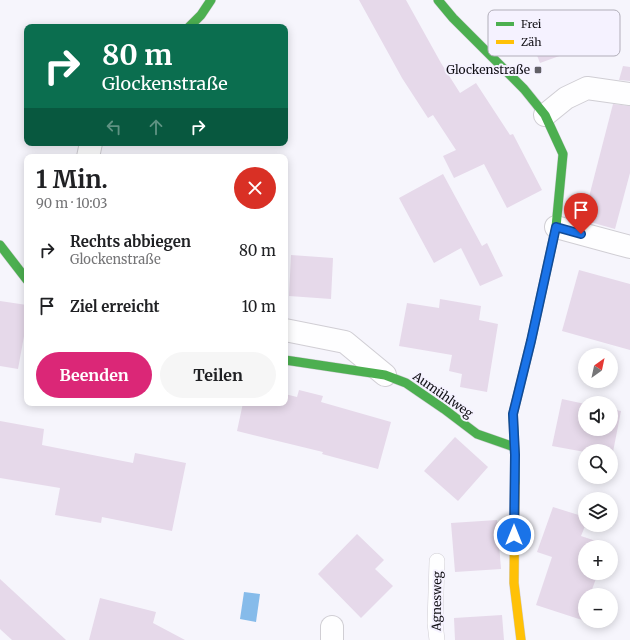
<!DOCTYPE html>
<html lang="de">
<meta charset="utf-8">
<style>
:root{--surface:#fff;--page:#f6f6f6;--text:#202124;--muted:#757577;--accent:#db2777}
body{margin:0;font-family:Merriweather,serif;background:var(--page);color:var(--text);height:100vh;display:flex;flex-direction:column;font-size:15px;white-space:nowrap}
*{box-sizing:border-box;margin:0}
p{font-size:13px;color:var(--muted)}
.icon{flex:none;width:22px;height:22px;fill:none;stroke:currentColor;stroke-width:2;stroke-linecap:round;stroke-linejoin:round}
.map{position:relative;flex:1;overflow:hidden}
.panel{position:absolute;left:24px;top:154px;width:264px;height:252px;display:flex;flex-direction:column;background:var(--surface);border-radius:8px;box-shadow:0 2px 10px #0003}
.panel>*{flex:none}
.hud{position:absolute;left:24px;top:24px;width:264px;height:122px;border-radius:8px;box-shadow:0 2px 10px #0003;background:#0b6e4f;color:#fff;overflow:hidden}
.needle{width:26px;rotate:33deg}
.tools{position:absolute;left:578px;top:348px;display:grid;gap:8px}
.tools a{display:grid;place-items:center;width:40px;height:40px;border-radius:50%;background:var(--surface);box-shadow:0 2px 10px #0003;font-size:20px}
.pin{position:absolute;display:grid;place-items:center;width:34px;height:34px;color:#fff;margin:-41px -17px;border-radius:50% 50% 50% 0;rotate:-45deg;box-shadow:0 0 4px #0007}
.pin .icon{rotate:45deg}
.me{position:absolute;width:44px;margin:-22px;rotate:0deg;stroke-linejoin:round;filter:drop-shadow(0 0 3px #0008)}
.turn{display:flex;align-items:center;gap:14px;height:84px;padding:0 12px;font-size:18px}
.turn .icon{width:52px;height:52px;stroke-width:2.5}
.turn b{display:block;font-size:28px;line-height:34px}
.lanes{display:flex;align-items:center;height:38px;padding:0 12px;background:#0003;justify-content:center;gap:20px;direction:ltr}
.lanes .off{opacity:.35}
.round{display:grid;place-items:center;flex:none;width:42px;height:42px;border-radius:21px;background:var(--page)}
.headline{display:flex;align-items:center;justify-content:space-between;height:68px;padding:0 12px}
h1{font-size:24px;font-weight:700;line-height:30px}
.cta{display:flex;gap:8px;margin-top:auto;padding:8px 12px}
.cta a{flex:1;height:46px;border-radius:24px;background:var(--accent);color:#fff;font-size:16px;font-weight:700;line-height:46px;text-align:center}
.cta a+a{background:var(--page);color:var(--text)}
ul{padding:0;list-style:none}
li{display:flex;align-items:center;gap:12px;height:56px;padding:0 12px}
li div{flex:1}
li b{display:block;font-size:15px}
li em{font-style:normal}
.map>svg:first-child{display:block}
.water{fill:#86bbea}
.building{fill:#e6d9ea}
.lines{fill:none;stroke-linecap:round;stroke-linejoin:round}
.lane-casing{stroke:#d0ced4;stroke-width:16}
.street-casing{stroke:#d0ced4;stroke-width:24}
.fast-casing{stroke:#d0ced4;stroke-width:10}
.slow-casing{stroke:#d0ced4;stroke-width:10}
.lane{stroke:#fefeff;stroke-width:15}
.street{stroke:#fefeff;stroke-width:22}
.fast{stroke:#4caf50;stroke-width:9}
.slow{stroke:#ffc107;stroke-width:9}
.route-casing{stroke:#114b97;stroke-width:10}
.route{stroke:#1a73e8;stroke-width:7}
.poi-dot{fill:#616066;stroke:#f5f2ff;stroke-width:1.5}
.labels{text-anchor:middle;stroke-width:4;stroke-linejoin:round;paint-order:stroke}
.poi-label{font-size:12px;fill:#111015;stroke:#f5f2ff;text-anchor:end}
.street-label{font-size:12px;fill:#111015;stroke:#f5f2ff}
.key{fill:#f5f2ff;stroke:#b1aeb9;stroke-width:1}
.key-label{font-size:11px;fill:#111015}
</style>
<div class="map">
<svg width="630" height="640" viewBox="0 0 630 640">
<rect width="100%" height="100%" fill="#f6f5fc"/>
<!-- water -->
<path class="water" d="M244,592L260,594L256,622L240,619Z"/>
<!-- building -->
<g class="building">
<path d="M359,0H406L441,63L460,93L476,83L510,135L513,134L542,190L507,208L484,164L454,178L443,156L456,150L433,115L428,118L402,78Z"/>
<path d="M553,32L562,55L540,63L531,40Z"/>
<path d="M623,66L630,67V81L619,80Z"/>
<path d="M613,104L630,106V173L615,229L583,220Z"/>
<path d="M443,174L482,246L487,243L503,276L480,286L461,248L434,263L399,198Z"/>
<path d="M291,255L333,258L331,299L289,296Z"/>
<path d="M579,270L630,284V350L562,331Z"/>
<path d="M440,299L481,306L479,320L498,324L487,392L460,387L462,374L449,371L452,355L399,346L407,303L439,308Z"/>
<path d="M0,301L27,305V320L18,369L0,366Z"/>
<path d="M299,390L323,396L321,402L391,422L378,469L322,454L323,452L237,431L243,403H285V394L297,397Z"/>
<path d="M562,399L585,404V429H611V409L621,411L612,457L611,451H585V452L552,446Z"/>
<path d="M0,421L44,429L42,445L133,463L135,453L186,463L172,531L102,517L101,523L55,515L60,488L0,478Z"/>
<path d="M455,437L488,467L458,501L424,471Z"/>
<path d="M553,507L585,517V526L581,536L608,545L607,547H585V573H598L590,595H585V611L582,620L536,605L552,557L537,552Z"/>
<path d="M497,520L501,569L455,572L451,523Z"/>
<path d="M357,534L384,560L375,569L393,586L361,618L318,574Z"/>
<path d="M0,579L66,640H12L0,629Z"/>
<path d="M100,598L156,612L153,623L185,640H89Z"/>
<path d="M502,615L504,640H455L454,618Z"/>
</g>
<g class="lines">
<defs>
<path id="lane" d="M437,640L435,623L437,561"/>
<g id="street">
<path d="M545,115L566,98L587,88L630,94"/>
<path d="M88,157L91,143"/>
<path d="M556,227L630,247"/>
<path d="M285,330L345,342L385,375"/>
<path d="M332,640V627"/>
</g>
<g id="fast">
<path d="M438,0L453,18L524,89L545,115L563,154L556,227L531,341L513,414L515,455V483"/>
<path d="M189,27L201,15L211,0"/>
<path d="M0,245L27,280"/>
<path d="M285,360L385,375L406,383L444,409L477,434L514,447"/>
</g>
<path id="slow" d="M515,483L514,583L521,640"/>
</defs>
<!-- lane casing -->
<use href="#lane" class="lane-casing"/>
<!-- street casing -->
<use href="#street" class="street-casing"/>
<!-- fast casing -->
<use href="#fast" class="fast-casing"/>
<!-- slow casing -->
<use href="#slow" class="slow-casing"/>
<!-- lane -->
<use href="#lane" class="lane"/>
<!-- street -->
<use href="#street" class="street"/>
<!-- fast -->
<use href="#fast" class="fast"/>
<!-- slow -->
<use href="#slow" class="slow"/>
</g>
<g class="lines">
<defs>
<path id="route" d="M514,535L515,455L513,414L531,341L556,227L581,234"/>
</defs>
<!-- route casing -->
<use href="#route" class="route-casing"/>
<!-- route -->
<use href="#route" class="route"/>
</g>
<!-- markers -->
<rect class="poi-dot" x="534" y="66" width="8" height="8" rx="2"/>
<g class="labels">
<!-- poi labels -->
<g class="poi-label">
<text x="530" y="74">Glockenstraße</text>
</g>
<!-- street labels -->
<g class="street-label">
<text transform="translate(443 395) rotate(35)" y="4">Aumühlweg</text>
<text transform="translate(437 601) rotate(-89)" y="4">Agnesweg</text>
</g>
</g>
<!-- legend -->
<rect x="488" y="10" width="132" height="46" rx="6" class="key"/>
<rect x="496" y="22" width="18" height="4" fill="#4caf50"/>
<rect x="496" y="40" width="18" height="4" fill="#ffc107"/>
<g class="key-label">
<text x="521" y="28">Frei</text>
<text x="521" y="46">Zäh</text>
</g>
</svg>
<div class="tools">
<a><svg class="needle" viewBox="-14 -14 28 28"><path d="M0-13l5 13h-10z" fill="#e53935"/><path d="M0 13l5-13h-10z" fill="#757577"/></svg></a>
<a><svg class="icon" aria-label="sound" viewBox="0 0 24 24"><path d="M4 9h4l5-4v14l-5-4H4zM17 9q2 3 0 6"/></svg></a>
<a><svg class="icon" aria-label="search" viewBox="0 0 24 24"><circle cx="10" cy="10" r="6"/><path d="M15 15l6 6"/></svg></a>
<a><svg class="icon" aria-label="layers" viewBox="0 0 24 24"><path d="M12 4l9 5-9 5-9-5zM3 14l9 5 9-5"/></svg></a>
<a>+</a>
<a>−</a>
</div>
<div class="pin" style="left:581px;top:234px;background:#d93025"><svg class="icon" aria-label="arrive" viewBox="0 0 24 24"><path d="M6 21V4h12l-3 4 3 4H6"/></svg></div>
<svg class="me" style="left:514px;top:535px" viewBox="-20 -20 40 40"><circle r="17" fill="#1a73e8" stroke="#fff" stroke-width="3"/><path d="M0-11L8 9 0 5-8 9z" fill="#fff"/></svg>
<div class="hud">
<div class="turn"><svg class="icon" aria-label="right" viewBox="0 0 24 24"><path d="M7 20v-9h11M14 6l5 5-5 5"/></svg><div><b>80 m</b>Glockenstraße</div></div>
<div class="lanes"><svg class="icon off" aria-label="left" viewBox="0 0 24 24"><path d="M17 20v-9H6M10 6l-5 5 5 5"/></svg><svg class="icon off" aria-label="ahead" viewBox="0 0 24 24"><path d="M12 20V5M6 11l6-6 6 6"/></svg><svg class="icon" aria-label="right" viewBox="0 0 24 24"><path d="M7 20v-9h11M14 6l5 5-5 5"/></svg></div>
</div>
<section class="panel">
<div class="headline"><div><h1>1 Min.</h1><p>90 m · 10:03</p></div><a class="round" style="background:#d93025;color:#fff"><svg class="icon" aria-label="close" viewBox="0 0 24 24"><path d="M6 6l12 12M18 6L6 18"/></svg></a></div>
<ul>
<li><svg class="icon" aria-label="right" viewBox="0 0 24 24"><path d="M7 20v-9h11M14 6l5 5-5 5"/></svg><div><b>Rechts abbiegen</b><p>Glockenstraße</p></div><em>80 m</em></li>
<li><svg class="icon" aria-label="arrive" viewBox="0 0 24 24"><path d="M6 21V4h12l-3 4 3 4H6"/></svg><div><b>Ziel erreicht</b></div><em>10 m</em></li>
</ul>
<div class="cta"><a>Beenden</a><a>Teilen</a></div>
</section>
</div>
